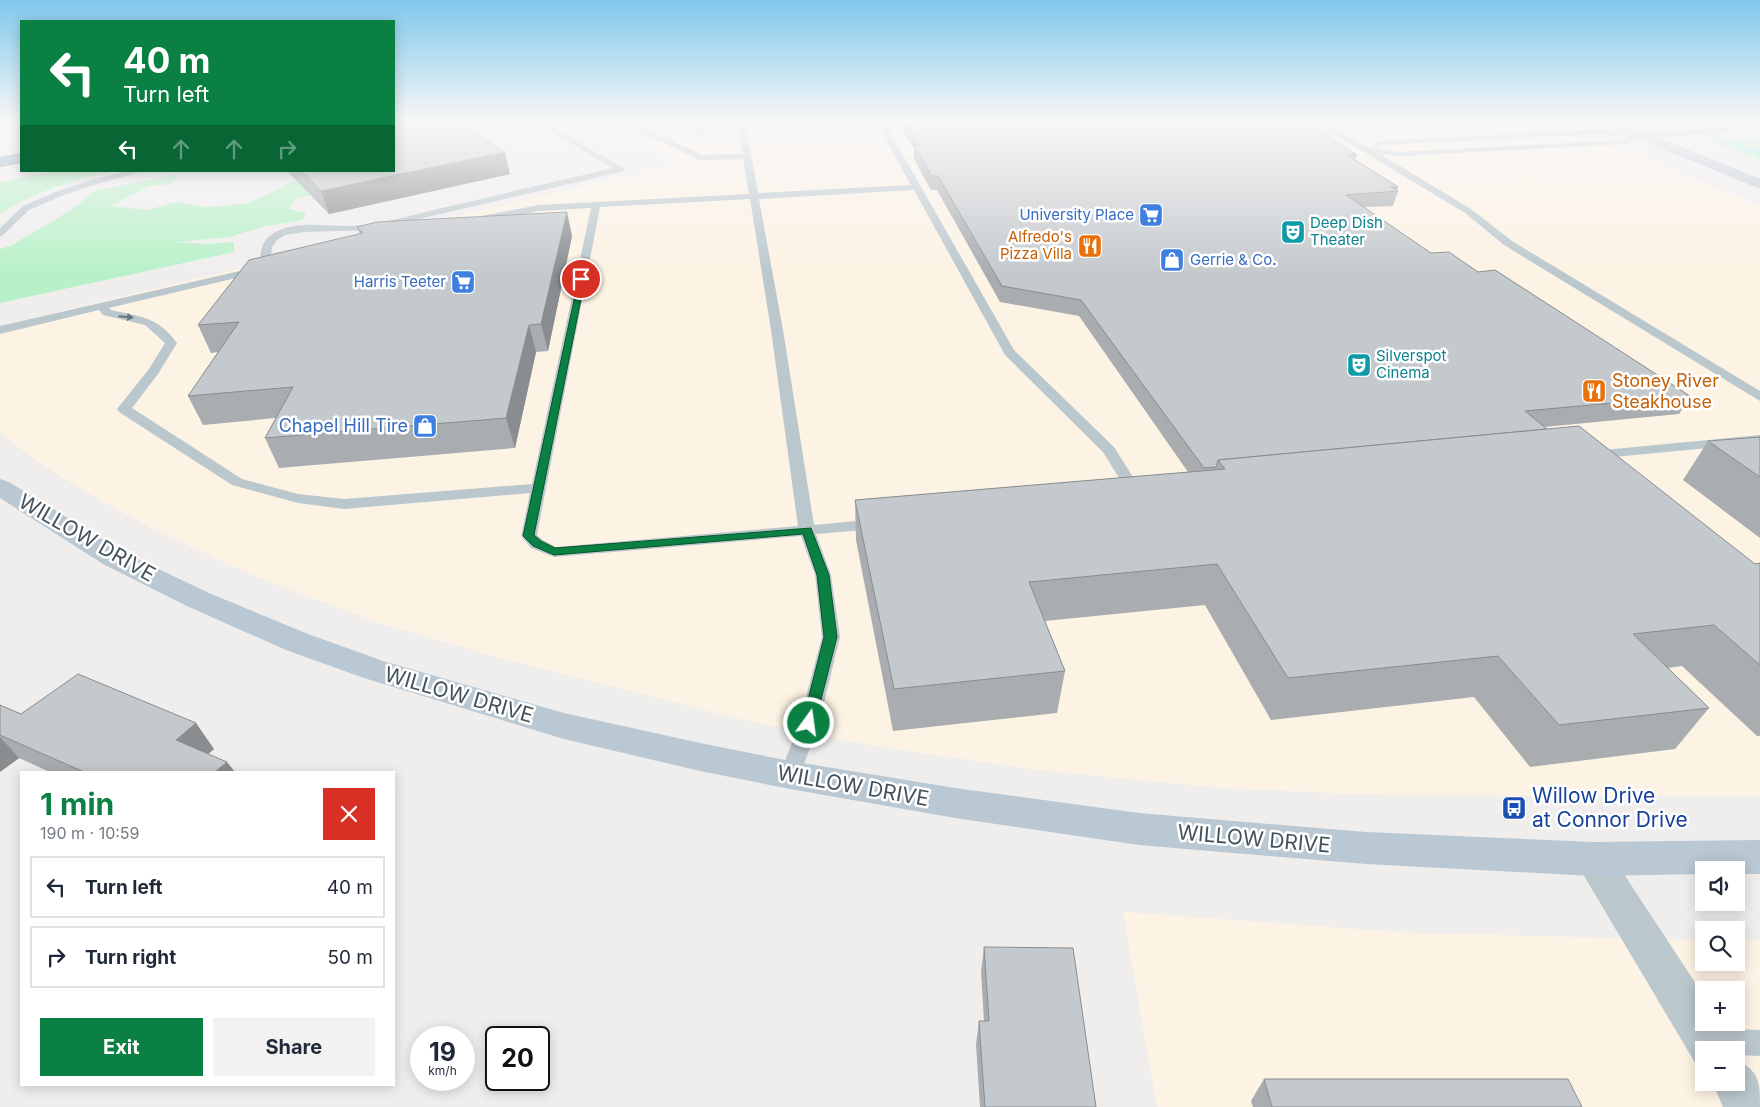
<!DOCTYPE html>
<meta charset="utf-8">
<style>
:root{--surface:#fff;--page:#f2f2f3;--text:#1f2937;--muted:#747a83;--line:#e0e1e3;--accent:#0b8043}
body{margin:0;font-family:Inter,sans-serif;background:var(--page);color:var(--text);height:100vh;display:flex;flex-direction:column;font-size:19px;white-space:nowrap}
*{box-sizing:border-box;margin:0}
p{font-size:16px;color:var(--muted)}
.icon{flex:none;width:28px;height:28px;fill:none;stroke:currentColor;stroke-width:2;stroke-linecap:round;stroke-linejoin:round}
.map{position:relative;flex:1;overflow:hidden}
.details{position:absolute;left:20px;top:771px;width:375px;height:315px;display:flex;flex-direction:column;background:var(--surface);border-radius:0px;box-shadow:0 2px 12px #0003}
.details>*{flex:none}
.banner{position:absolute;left:20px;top:20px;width:375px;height:152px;border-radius:0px;box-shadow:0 2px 12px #0003;background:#0b8043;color:#fff;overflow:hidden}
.tools{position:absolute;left:1695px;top:861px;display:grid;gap:10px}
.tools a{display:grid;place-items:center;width:50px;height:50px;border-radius:0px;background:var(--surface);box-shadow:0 2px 12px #0003;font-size:25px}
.speed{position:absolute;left:410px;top:1026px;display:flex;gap:10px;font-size:25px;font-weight:700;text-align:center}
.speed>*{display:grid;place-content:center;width:65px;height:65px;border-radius:50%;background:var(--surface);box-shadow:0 2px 12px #0003;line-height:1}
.speed small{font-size:12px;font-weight:400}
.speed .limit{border:2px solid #111;border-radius:8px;background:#fff;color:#111}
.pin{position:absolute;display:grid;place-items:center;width:42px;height:42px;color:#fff;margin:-21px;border:2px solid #fff;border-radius:50%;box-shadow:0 1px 5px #0007}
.me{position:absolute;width:55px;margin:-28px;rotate:14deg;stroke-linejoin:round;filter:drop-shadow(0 0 4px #0008)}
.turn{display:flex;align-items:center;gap:18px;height:105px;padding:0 20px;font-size:22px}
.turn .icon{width:65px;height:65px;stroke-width:2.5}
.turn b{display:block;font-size:35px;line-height:42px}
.lanes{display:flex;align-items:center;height:48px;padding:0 20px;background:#0003;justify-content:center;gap:25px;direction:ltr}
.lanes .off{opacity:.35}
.round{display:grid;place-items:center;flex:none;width:52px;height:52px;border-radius:0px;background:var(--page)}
.summary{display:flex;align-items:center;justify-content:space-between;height:85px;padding:0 20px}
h1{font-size:30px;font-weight:700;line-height:38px;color:var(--accent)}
.button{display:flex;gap:10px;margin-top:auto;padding:10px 20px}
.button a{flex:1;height:58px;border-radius:0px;background:var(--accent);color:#fff;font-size:20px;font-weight:700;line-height:58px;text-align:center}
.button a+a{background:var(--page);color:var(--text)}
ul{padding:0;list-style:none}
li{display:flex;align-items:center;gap:15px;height:62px;margin:0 10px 8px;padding:0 10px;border:2px solid var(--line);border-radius:0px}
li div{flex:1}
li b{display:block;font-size:19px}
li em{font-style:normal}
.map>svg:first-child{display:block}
.commercial{fill:#fdf3e4;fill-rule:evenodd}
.green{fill:#b8f1c8}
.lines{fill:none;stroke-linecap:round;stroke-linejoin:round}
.stream{fill:#83e6f0;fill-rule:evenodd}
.highway-casing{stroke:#6d92ab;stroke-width:2}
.lane{fill:#bac7cd;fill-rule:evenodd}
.street{fill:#bac7cd;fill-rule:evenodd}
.secondary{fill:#b9c8d3;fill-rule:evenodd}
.highway{fill:#82a7bf;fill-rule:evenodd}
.wall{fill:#a9adb0}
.shaded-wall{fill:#898d90}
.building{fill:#c4c9cd;stroke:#898d90}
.oneway{fill:#67767d}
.route{fill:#0b8043;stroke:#07532c}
.labels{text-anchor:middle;stroke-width:5;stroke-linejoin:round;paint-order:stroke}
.far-shop-label{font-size:15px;fill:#366cbe;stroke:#fff;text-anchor:end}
.far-culture-label{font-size:15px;fill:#0d838f;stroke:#fff;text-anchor:start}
.far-food-label{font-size:15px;fill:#c56008;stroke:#fff;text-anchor:end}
.food-label{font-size:18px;fill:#c56008;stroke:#fff;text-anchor:start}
.shop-label{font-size:18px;fill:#366cbe;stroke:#fff;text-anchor:end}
.near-street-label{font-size:21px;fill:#44535b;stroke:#fff}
.near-transit-label{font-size:21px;fill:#164399;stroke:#fff;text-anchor:start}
</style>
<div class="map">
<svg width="1760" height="1107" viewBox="0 0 1760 1107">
<rect width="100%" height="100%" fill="#f0eded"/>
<!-- commercial -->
<g class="commercial">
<path d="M596,120H1561L1760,206V796L1380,795L1221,788L1038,770L875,746L740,719L496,657L376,622L254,576L155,530L88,493L32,458L0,432V326L677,163Z"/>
<path d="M1123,912L1411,933L1704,940V962H1736V940H1760V1107H1157ZM1704,990H1736V1022H1704ZM1704,1050H1736V1082H1704Z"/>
</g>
<!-- green -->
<g class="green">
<path d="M1645,120H1731L1727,123L1663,125Z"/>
<path d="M1751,138L1760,139V161L1708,141Z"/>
<path d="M57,171H112C72,181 35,191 0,214V183L12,179Z"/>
<path d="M175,175L178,178L169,184L149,186L110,206L148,210L176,202L205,207L224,206L248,203L297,180L380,178L296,199L288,209L306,213L302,220L266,226L229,237L175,242L207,244L234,242V252L0,303V249L10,246L53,221L78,205L94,191Z"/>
</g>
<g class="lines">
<!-- stream -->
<g class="stream">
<path d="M1675,120H1682L1698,127L1693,128Z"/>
<path d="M1715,136L1760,151V155L1715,138Z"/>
</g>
<defs>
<path id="highway" d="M21,154V162L0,166V158Z"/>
</defs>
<!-- highway casing -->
<use href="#highway" class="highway-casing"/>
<!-- lane -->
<g class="lane">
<path d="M530,120H539L625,169L621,172L372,230L304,232L285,235L277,240L272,247L271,256L273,267L272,269H264C258,258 260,243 271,235C293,219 328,227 353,226C384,224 416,214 446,207C502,194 558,181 613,168Z"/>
<path d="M676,120H685L710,132L703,134Z"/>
<path d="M737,120H745L758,193L911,185L875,120H883L1014,350L1114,447L1145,496L1142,499H1132L1103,452L1005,355L914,190L759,199L783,330L814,525L877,519L883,521L885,524L883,527L877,529L816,534L831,575L840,637L819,723L800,775L797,781L790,783L783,781L780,775L799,723L822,637L815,575L801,536L554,557L531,548L521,536L530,493L344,509L298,503L232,485L119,412L117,409L149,369L165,343L145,325L103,315L99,310L0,334V326L257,267L261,268L262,270L261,272L109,308L111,310C141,317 157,316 177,343L158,374L132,408L242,479L298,494L344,499L532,484L591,208L539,211L471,224L466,221L471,218L539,205L749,194L743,159L699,160L635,129L642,127L703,155L743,154ZM750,199L771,330L798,526L556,547L543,540L537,535L600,207Z"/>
<path d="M1311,120H1320L1369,148L1399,152L1624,140L1632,137L1599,134L1382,145L1377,148L1373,146L1379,141L1550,132L1524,122L1523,120H1533L1561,132L1599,130L1644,134L1760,125V129L1645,138L1625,144L1399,156L1380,154L1471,209L1512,241L1760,391V401L1504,245L1465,213Z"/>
<path d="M1405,120H1414L1427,127L1420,129Z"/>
<path d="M128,171H145L100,183L61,196L29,210L3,235L0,236V228L23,206L55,192L94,179Z"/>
<path d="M1760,435V443L1593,459L1588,458L1586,455L1588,452L1593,451Z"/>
<path d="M1710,1028L1760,1030V1056L1736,1055V1050H1701L1697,1041L1701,1032Z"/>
</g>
<!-- street -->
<g class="street">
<path d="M1593,842L1606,847L1704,996V1022H1721L1735,1050H1704V1068L1697,1066L1574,859L1580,847Z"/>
<path d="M1736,1060C1760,1071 1760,1083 1760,1107H1723L1712,1082H1736Z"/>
</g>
<!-- secondary -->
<g class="secondary">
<path d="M1599,120H1615L1760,179V189L1600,123Z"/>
<path d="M0,479L9,482L123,552L209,593L308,634L383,661L564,713L700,743L790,761L955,788L1139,813L1366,832L1593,842L1760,840V874H1736V870H1704V874L1593,876L1366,864L1139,845L955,818L790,789L700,771L564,739L364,678L286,650L189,607L103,564L0,498Z"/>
</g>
<!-- highway -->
<use href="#highway" class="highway"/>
</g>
<!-- wall -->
<g class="wall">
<path d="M900,120H1293L1357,155L1355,160L1398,187L1397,191H1398L1393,206L1364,207L1431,253L1478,272L1690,396L1679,414L1544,427L1755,564L1760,563V736H1757L1682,666L1668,668L1709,708L1675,749L1530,767L1474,697L1271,720L1205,605L1045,621L1065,671L1057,713L893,731L856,540L855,500L1188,472L1079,316L1000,302L937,190H931L914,159V149L900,126Z"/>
<path d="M287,171H394L510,174L329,214Z"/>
<path d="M357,227L572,236L548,351L536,352L515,448L279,468L265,438L276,418L203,425L188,396L218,352L211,353L198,325L360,234Z"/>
<path d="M1760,437V538L1683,480L1708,441Z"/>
<path d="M0,705L21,714L214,749L208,754L235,772H50L19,758L0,772Z"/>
<path d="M984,947L1096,1107H980L976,1044L979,1021H984L981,972Z"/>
<path d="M1264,1079L1582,1107H1253L1251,1101Z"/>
</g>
<!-- shaded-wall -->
<g class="shaded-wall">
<path d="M505,152L510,174L329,214L321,191Z"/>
<path d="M567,212L572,236L548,351L541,324Z"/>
<path d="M529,325L536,352L515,448L506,418Z"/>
<path d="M196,723L214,749L194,766L176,740Z"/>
<path d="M0,737L19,758L0,772Z"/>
<path d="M227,762L235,772H215Z"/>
</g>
<!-- building -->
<g class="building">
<path d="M394,120H454L505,152L321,191L301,171H394Z"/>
<path d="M904,120H1293L1305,127L1310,126L1357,155H1347L1398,187H1391L1398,191L1346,195L1431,253L1449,252L1478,272L1495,270L1690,396L1525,411L1547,429L1218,460L1216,467L1204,468L1081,300L1002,286L938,176H932L914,146L920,145Z"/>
<path d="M567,212L541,324L529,325L506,418L265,438L293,387L188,396L239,322L198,325L249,260L363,233L357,227L377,222Z"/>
<path d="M1579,426L1755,564L1760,563V665L1714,625L1633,634L1709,708L1559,725L1498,656L1288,678L1217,564L1029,582L1065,671L894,689L855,500L1225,469L1218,460Z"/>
<path d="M1760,437V477L1708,441Z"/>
<path d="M78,674L196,723L176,740L227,762L215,772H84L0,735V705L21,714Z"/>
<path d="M984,947L1073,948L1096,1107H985L979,1021H989Z"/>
<path d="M1264,1079H1568L1582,1107H1272Z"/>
</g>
<!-- one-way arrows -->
<defs><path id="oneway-solid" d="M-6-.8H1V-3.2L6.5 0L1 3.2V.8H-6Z" transform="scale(1.25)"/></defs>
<use class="oneway" href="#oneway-solid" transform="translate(126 317) rotate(5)"/>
<!-- sky -->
<linearGradient id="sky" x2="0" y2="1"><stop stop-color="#7fc8eb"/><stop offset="0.44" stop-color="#f8f7f7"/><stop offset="1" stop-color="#f8f7f7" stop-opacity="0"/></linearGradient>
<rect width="1760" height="275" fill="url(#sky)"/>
<!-- route -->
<path class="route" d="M579,277L585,279L534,535L541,541L555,548L811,528L829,575L837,637L814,727L809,728L804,727L802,723L824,637L817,575L803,534L554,555L533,546L523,536Z"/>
<!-- icons -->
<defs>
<symbol id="supermarket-square" viewBox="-11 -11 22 22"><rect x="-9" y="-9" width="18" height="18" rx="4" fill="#3f7fe0" stroke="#fff"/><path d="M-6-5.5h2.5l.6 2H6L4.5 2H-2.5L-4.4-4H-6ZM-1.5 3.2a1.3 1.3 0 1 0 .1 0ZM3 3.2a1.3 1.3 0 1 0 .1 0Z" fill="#fff"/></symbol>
<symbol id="theatre-square" viewBox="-11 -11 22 22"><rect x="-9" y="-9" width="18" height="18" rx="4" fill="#0f9aa8" stroke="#fff"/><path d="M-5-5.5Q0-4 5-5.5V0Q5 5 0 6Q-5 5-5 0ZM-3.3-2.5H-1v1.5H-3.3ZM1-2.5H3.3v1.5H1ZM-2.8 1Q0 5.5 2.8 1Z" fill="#fff"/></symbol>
<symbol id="restaurant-square" viewBox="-11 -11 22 22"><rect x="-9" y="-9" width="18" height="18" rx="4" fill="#e8710a" stroke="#fff"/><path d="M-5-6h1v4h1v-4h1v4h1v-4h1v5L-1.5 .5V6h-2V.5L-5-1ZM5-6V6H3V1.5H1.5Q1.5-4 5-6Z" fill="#fff"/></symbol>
<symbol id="shop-square" viewBox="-11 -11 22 22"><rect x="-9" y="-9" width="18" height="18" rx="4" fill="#3f7fe0" stroke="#fff"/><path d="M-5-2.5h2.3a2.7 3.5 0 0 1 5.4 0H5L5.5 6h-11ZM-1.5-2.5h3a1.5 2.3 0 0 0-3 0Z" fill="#fff"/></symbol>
<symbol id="bus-square" viewBox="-11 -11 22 22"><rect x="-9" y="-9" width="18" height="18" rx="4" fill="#1a4fb4" stroke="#fff"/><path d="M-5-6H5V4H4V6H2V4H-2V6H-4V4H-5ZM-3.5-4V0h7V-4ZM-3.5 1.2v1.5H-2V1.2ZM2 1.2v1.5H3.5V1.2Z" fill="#fff"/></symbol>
</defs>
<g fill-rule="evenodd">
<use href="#supermarket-square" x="1137" y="201" width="28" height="28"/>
<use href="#theatre-square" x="1279" y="218" width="28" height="28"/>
<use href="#restaurant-square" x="1076" y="232" width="28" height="28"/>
<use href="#shop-square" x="1158" y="246" width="28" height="28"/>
<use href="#supermarket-square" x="449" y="268" width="28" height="28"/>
<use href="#theatre-square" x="1345" y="351" width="28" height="28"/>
<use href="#restaurant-square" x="1580" y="377" width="28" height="28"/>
<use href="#shop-square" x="411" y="412" width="28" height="28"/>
<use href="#bus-square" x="1500" y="794" width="28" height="28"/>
</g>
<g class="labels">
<!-- far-shop labels -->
<g class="far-shop-label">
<text x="1134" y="220">University Place</text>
<text x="1190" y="265" text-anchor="start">Gerrie &amp; Co.</text>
<text x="446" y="287">Harris Teeter</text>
</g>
<!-- far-culture labels -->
<g class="far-culture-label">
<text x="1310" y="228">Deep Dish<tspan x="1310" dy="17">Theater</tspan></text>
<text x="1376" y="361">Silverspot<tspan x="1376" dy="17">Cinema</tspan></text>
</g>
<!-- far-food labels -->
<g class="far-food-label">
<text x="1072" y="242">Alfredo's<tspan x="1072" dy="17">Pizza Villa</tspan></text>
</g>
<!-- food labels -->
<g class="food-label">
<text x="1612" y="387">Stoney River<tspan x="1612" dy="21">Steakhouse</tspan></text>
</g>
<!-- shop labels -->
<g class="shop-label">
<text x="408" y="432">Chapel Hill Tire</text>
</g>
<!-- near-street labels -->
<g class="near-street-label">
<text transform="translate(87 538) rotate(30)" y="7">WILLOW DRIVE</text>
<text transform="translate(459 695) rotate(16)" y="7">WILLOW DRIVE</text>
<text transform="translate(853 786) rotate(10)" y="7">WILLOW DRIVE</text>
<text transform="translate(1254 839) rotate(5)" y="7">WILLOW DRIVE</text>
</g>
<!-- near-transit labels -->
<g class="near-transit-label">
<text x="1532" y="803">Willow Drive<tspan x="1532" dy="24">at Connor Drive</tspan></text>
</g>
</g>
</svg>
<div class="tools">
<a><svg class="icon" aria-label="sound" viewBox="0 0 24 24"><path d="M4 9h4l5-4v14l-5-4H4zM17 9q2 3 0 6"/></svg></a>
<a><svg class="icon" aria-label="search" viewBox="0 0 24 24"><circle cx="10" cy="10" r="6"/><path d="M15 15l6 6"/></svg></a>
<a>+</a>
<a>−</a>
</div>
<div class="speed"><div>19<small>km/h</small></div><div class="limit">20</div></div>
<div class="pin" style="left:581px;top:279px;background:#d93025"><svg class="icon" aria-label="arrive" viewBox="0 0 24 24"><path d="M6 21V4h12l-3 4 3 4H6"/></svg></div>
<svg class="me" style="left:809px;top:723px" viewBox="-20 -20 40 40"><circle r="17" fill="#0b8043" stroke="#fff" stroke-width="3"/><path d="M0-11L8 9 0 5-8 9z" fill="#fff"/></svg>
<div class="banner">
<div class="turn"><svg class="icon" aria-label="left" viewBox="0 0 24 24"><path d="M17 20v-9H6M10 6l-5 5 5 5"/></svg><div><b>40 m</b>Turn left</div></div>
<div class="lanes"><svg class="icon" aria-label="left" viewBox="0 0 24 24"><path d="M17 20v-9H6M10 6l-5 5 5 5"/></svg><svg class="icon off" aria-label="ahead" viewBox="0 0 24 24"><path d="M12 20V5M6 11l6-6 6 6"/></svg><svg class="icon off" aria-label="ahead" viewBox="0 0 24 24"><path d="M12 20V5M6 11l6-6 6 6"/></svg><svg class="icon off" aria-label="right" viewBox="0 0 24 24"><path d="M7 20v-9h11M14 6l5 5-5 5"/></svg></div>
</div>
<section class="details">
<div class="summary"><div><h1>1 min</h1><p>190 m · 10:59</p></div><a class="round" style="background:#d93025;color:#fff"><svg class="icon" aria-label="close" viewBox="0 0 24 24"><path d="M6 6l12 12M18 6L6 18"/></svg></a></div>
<ul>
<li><svg class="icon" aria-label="left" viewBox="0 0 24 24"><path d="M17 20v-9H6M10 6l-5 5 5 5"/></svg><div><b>Turn left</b></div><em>40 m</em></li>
<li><svg class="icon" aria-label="right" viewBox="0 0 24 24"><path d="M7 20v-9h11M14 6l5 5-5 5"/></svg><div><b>Turn right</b></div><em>50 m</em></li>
</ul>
<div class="button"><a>Exit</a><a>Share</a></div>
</section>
</div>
